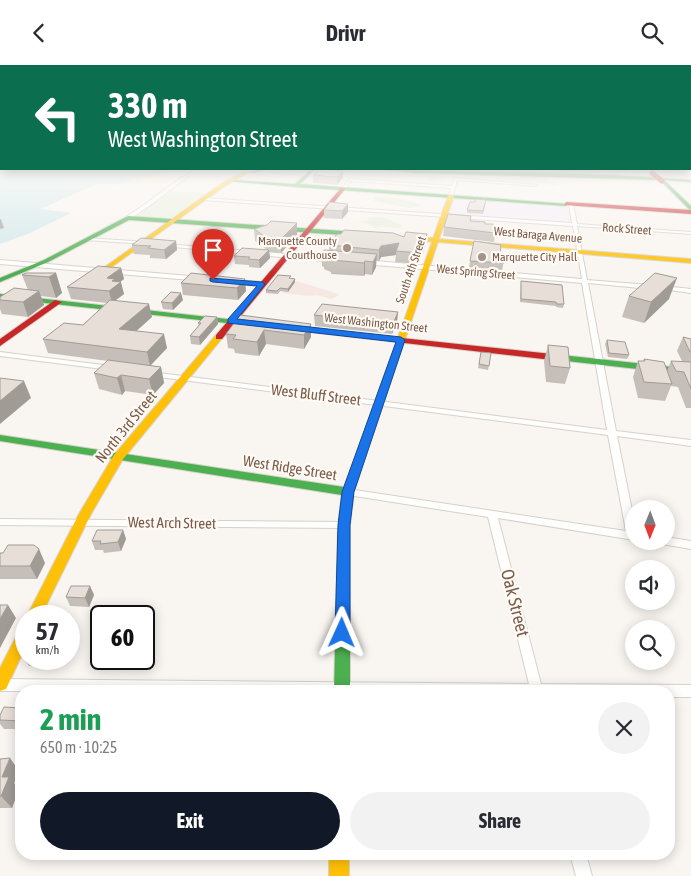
<!DOCTYPE html>
<meta charset="utf-8">
<style>
:root{--surface:#fff;--page:#f2f2f3;--text:#2b2b33;--muted:#7c7c81;--accent:#111827}
body{margin:0;font-family:"Asap Condensed",sans-serif;background:var(--page);color:var(--text);height:100vh;display:flex;flex-direction:column;font-size:19px;white-space:nowrap}
*{box-sizing:border-box;margin:0}
p{font-size:16px;color:var(--muted)}
.icon{flex:none;width:28px;height:28px;fill:none;stroke:currentColor;stroke-width:2;stroke-linecap:round;stroke-linejoin:round}
.map{position:relative;flex:1;overflow:hidden}
.drawer{position:absolute;left:15px;top:620px;width:660px;height:175px;display:flex;flex-direction:column;background:var(--surface);border-radius:20px;box-shadow:0 2px 12px #0003}
.drawer>*{flex:none}
.guide{position:absolute;left:0px;top:0px;width:691px;height:105px;box-shadow:0 2px 12px #0003;background:#0b6e4f;color:#fff;overflow:hidden}
.needle{width:32px;rotate:181deg}
.buttons{position:absolute;left:625px;top:435px;display:grid;gap:10px}
.buttons a{display:grid;place-items:center;width:50px;height:50px;border-radius:50%;background:var(--surface);box-shadow:0 2px 12px #0003;font-size:25px}
.speed{position:absolute;left:15px;top:540px;display:flex;gap:10px;font-size:25px;font-weight:700;text-align:center}
.speed>*{display:grid;place-content:center;width:65px;height:65px;border-radius:50%;background:var(--surface);box-shadow:0 2px 12px #0003;line-height:1}
.speed small{font-size:12px;font-weight:400}
.speed .limit{border:2px solid #111;border-radius:8px;background:#fff;color:#111}
.pin{position:absolute;display:grid;place-items:center;width:42px;height:42px;color:#fff;margin:-51px -21px;border-radius:50% 50% 50% 0;rotate:-45deg;box-shadow:0 0 5px #0007}
.pin .icon{rotate:45deg}
.me{position:absolute;width:55px;margin:-28px;rotate:1deg;stroke-linejoin:round;filter:drop-shadow(0 0 4px #0008)}
.turn{display:flex;align-items:center;gap:18px;height:105px;padding:0 25px;font-size:22px}
.turn .icon{width:65px;height:65px;stroke-width:2.5}
.turn b{display:block;font-size:35px;line-height:42px}
.round{display:grid;place-items:center;flex:none;width:52px;height:52px;border-radius:26px;background:var(--page)}
.summary{display:flex;align-items:center;justify-content:space-between;height:85px;padding:0 25px}
h1{font-size:30px;font-weight:700;line-height:38px;color:#1e9e55}
.primary-button{display:flex;gap:10px;margin-top:auto;padding:10px 25px}
.primary-button a{flex:1;height:58px;border-radius:30px;background:var(--accent);color:#fff;font-size:20px;font-weight:700;line-height:58px;text-align:center}
.primary-button a+a{background:var(--page);color:var(--text)}
header{display:flex;justify-content:space-between;align-items:center;height:65px;padding:0 25px;background:var(--surface);font-size:22px;font-weight:700}
.map>svg:first-child{display:block}
.commercial{fill:#f6e8e1}
.education{fill:#f6eef6}
.green{fill:#e7f0db}
.sand{fill:#fbf2d9}
.water{fill:#d0e8ea}
.lines{fill:none;stroke-linecap:round;stroke-linejoin:round}
.stream{stroke:#d0e8ea;stroke-width:1}
.street-casing{stroke:#d7d1cb;stroke-width:2}
.fast-casing{stroke:#d9d2cb;stroke-width:2}
.slow-casing{stroke:#d9d2cb;stroke-width:2}
.jam-casing{stroke:#d9d2cb;stroke-width:2}
.street{fill:#fefefd;fill-rule:evenodd}
.fast{fill:#4caf50;fill-rule:evenodd}
.slow{fill:#ffc107;fill-rule:evenodd}
.jam{fill:#c62828;fill-rule:evenodd}
.jam-bridge-casing{stroke:#d9d2cb;stroke-width:5.5;stroke-linecap:butt}
.jam-bridge{stroke:#c62828;stroke-width:5}
.wall{fill:#c6bfb9}
.shaded-wall{fill:#a19b96}
.building{fill:#e6ded7;stroke:#a19b96}
.route{fill:#1a73e8;stroke:#114b97}
.poi-dot{fill:#a69286;stroke:#fffaf3;stroke-width:2}
.labels{text-anchor:middle;stroke-width:4.5;stroke-linejoin:round;paint-order:stroke}
.far-street-label{font-size:12px;fill:#7a5c4d;stroke:#fffaf3}
.far-poi-label{font-size:12px;fill:#7a5c4d;stroke:#fffaf3;text-anchor:end}
.street-label{font-size:15px;fill:#7a5c4d;stroke:#fffaf3}
.near-street-label{font-size:18px;fill:#7a5c4d;stroke:#fffaf3}
</style>
<header><svg class="icon" aria-label="back" viewBox="0 0 24 24"><path d="M15 5l-7 7 7 7"/></svg>Drivr<svg class="icon" aria-label="search" viewBox="0 0 24 24"><circle cx="10" cy="10" r="6"/><path d="M15 15l6 6"/></svg></header>
<div class="map">
<svg width="691" height="811" viewBox="0 0 691 811">
<rect width="100%" height="100%" fill="#f9f5f0"/>
<!-- commercial -->
<path class="commercial" d="M297,216L338,229L339,230L331,234L317,230L308,231L283,228L290,217Z"/>
<!-- education -->
<path class="education" d="M457,132L568,140L570,159L447,150L453,133Z"/>
<!-- green -->
<g class="green">
<path d="M690,102L691,112L667,110L650,104Z"/>
<path d="M319,104C343,101 370,106 394,107C412,108 433,106 449,113L431,116L428,115L430,113L425,112L356,111L352,110L359,108Z"/>
<path d="M514,104H642L647,108L522,105Z"/>
<path d="M500,110L542,112L558,121L537,117L496,115L495,112Z"/>
<path d="M171,126L208,128L171,153L136,151Z"/>
<path d="M374,132L396,133L423,140L410,143L374,136Z"/>
<path d="M379,152C388,153 397,158 403,161C396,167 386,158 375,163L365,158L357,157L370,155L367,153Z"/>
</g>
<!-- sand -->
<path class="sand" d="M166,108L174,111L168,115L161,117L106,120Z"/>
<!-- water -->
<path class="water" d="M0,96L1,104H178L118,119H97L40,144L71,148L30,168L0,179Z"/>
<g class="lines">
<!-- stream -->
<g class="stream">
<path d="M581,104L662,106L670,109"/>
<path d="M685,118L691,119"/>
</g>
<defs>
<g id="street">
<rect x="690" y="96" width="1" height="2"/>
<path d="M197,104H201L187,112L152,139L130,154H126V152C150,137 172,117 197,104Z"/>
<path d="M271,105L308,108L310,109L308,110L270,107Z"/>
<path d="M456,113L538,120L536,121L457,115L453,131L451,132L449,131L451,123L351,116L344,125L341,124L350,114L452,121L454,114Z"/>
<path d="M203,133L572,158L569,139L571,138L573,139L577,159L691,167V169L577,161L587,215L650,220L653,222L650,224L588,218L616,366L691,375V381L617,371L634,455V475L498,453L541,619L691,620V632H669V626H0V614L529,619L488,452L348,430L343,427L345,425L348,424L626,466L608,370L151,311L147,309L151,307L607,365L582,218L364,199L361,197L364,195L582,214L573,161L204,135Z"/>
<path d="M87,173L147,177L149,178L147,179L85,175V173Z"/>
<path d="M165,179L334,193L337,195L334,197L163,181V180Z"/>
<path d="M0,195L262,217L265,219L262,221L0,199Z"/>
<path d="M663,221L691,224V228L661,224V222Z"/>
<path d="M0,287L111,301L114,303L111,305L0,291Z"/>
<path d="M0,454L344,457L347,458L349,460L347,462L344,463L0,460Z"/>
<path d="M666,472L691,476V484L662,479L661,476H666Z"/>
<path d="M570,789H586L592,811H576Z"/>
</g>
<g id="fast">
<path d="M261,104H268L253,108L251,107Z"/>
<path d="M311,104H315L300,119L569,139L566,141L296,122L228,116L230,115L295,119Z"/>
<path d="M375,104L612,110L691,115V117L664,115L691,141V146L660,115L416,108Z"/>
<path d="M128,151L357,167L360,169L357,171L129,155L48,197L0,217V213L44,195Z"/>
<path d="M0,229L254,257L258,259L254,261L0,233Z"/>
<path d="M552,289L691,304V310L549,294L548,292Z"/>
<path d="M0,370L344,422L356,390L357,388H365L366,390L354,427L350,460V626H334L338,460L342,430L0,376Z"/>
</g>
<g id="slow">
<path d="M249,104H254L225,121L96,213L91,212L221,119Z"/>
<path d="M451,129L454,131L439,174L691,194V198L438,177L366,390L365,392H357L356,390L432,177L406,173L409,171L433,173L448,131Z"/>
<path d="M216,270H222L223,272L123,394L91,449L41,551H27L79,449L114,390Z"/>
<path d="M26,560V581L6,624L0,626V603L21,562Z"/>
<rect x="329" y="789" width="20" height="22"/>
</g>
<g id="jam">
<path d="M341,123L345,124L222,274H216V270Z"/>
<path d="M566,137L691,145V149L564,140Z"/>
<path d="M55,235L62,237L0,281V274Z"/>
<path d="M289,261L552,289L556,292L552,295L292,265H289Z"/>
</g>
</defs>
<!-- street casing -->
<use href="#street" class="street-casing"/>
<!-- fast casing -->
<use href="#fast" class="fast-casing"/>
<!-- slow casing -->
<use href="#slow" class="slow-casing"/>
<!-- jam casing -->
<use href="#jam" class="jam-casing"/>
<!-- street -->
<use href="#street" class="street"/>
<!-- fast -->
<use href="#fast" class="fast"/>
<!-- slow -->
<use href="#slow" class="slow"/>
<!-- jam -->
<use href="#jam" class="jam"/>
<defs>
<path id="jam-bridge" d="M652,108L662,116"/>
</defs>
<!-- jam-bridge casing -->
<use href="#jam-bridge" class="jam-bridge-casing"/>
<!-- jam-bridge -->
<use href="#jam-bridge" class="jam-bridge"/>
</g>
<!-- wall -->
<g class="wall">
<path d="M320,104L343,113L337,120L313,118V110Z"/>
<path d="M486,135L483,149L467,148V145L475,137Z"/>
<path d="M348,139V147L342,154L324,153V145Z"/>
<path d="M471,156L496,162L494,177L443,171L444,162Z"/>
<path d="M297,158V170L281,188L269,187L270,193L260,203L249,202V200L235,199L234,191L267,185L255,176L254,164Z"/>
<path d="M341,169L426,179L419,199L395,197L396,190L381,192L379,196H376V202L372,210L365,209L364,211L331,209V207L324,204V202L322,201V188L329,185V180Z"/>
<path d="M176,176L177,185L166,194L150,193V190L134,189L132,180Z"/>
<path d="M500,190H505L502,206L469,204L470,196Z"/>
<path d="M121,203L124,214L120,217L124,229L116,235L152,252L136,266L167,283L150,301L161,302L164,318L153,330L125,326L122,330L99,324L94,308L108,296L48,288L43,274L83,260L107,238L71,234L67,222Z"/>
<path d="M56,208L62,228L56,233L41,231L44,240L28,252L2,249L0,244V232L28,225L22,210Z"/>
<path d="M191,208L246,226L238,235L183,230L181,218Z"/>
<path d="M291,214L295,217L288,227L280,226L278,229L266,228V225Z"/>
<path d="M521,216L564,239L563,243L556,242V241L520,237Z"/>
<path d="M629,231L669,234L644,258L622,252Z"/>
<path d="M183,235L173,245L163,244L161,237Z"/>
<path d="M398,247L397,257L392,269L315,261L314,250Z"/>
<path d="M217,252L218,259L200,280L191,279L190,271L199,261L198,258Z"/>
<path d="M311,259V272L304,284L266,279L259,291L235,288L234,284L228,283L226,269Z"/>
<path d="M683,272L691,274V343H686L678,322L671,321L665,336L638,333L633,312L638,296H643L644,294L667,306L671,296H682L677,286Z"/>
<path d="M607,275L629,290L627,294L608,292L605,279Z"/>
<path d="M548,280L570,303L565,319L546,317L544,296Z"/>
<path d="M481,287L491,288L488,305L478,303Z"/>
<path d="M123,465L126,474L121,486L104,488L103,485H95L92,476Z"/>
<path d="M0,488L45,498L37,514H0Z"/>
<path d="M90,521L94,530L89,542L70,541L66,532Z"/>
<path d="M26,576V594H61L58,601H29L20,588Z"/>
<path d="M21,643V664H4L0,659V650Z"/>
<path d="M0,694L19,706L14,718L19,724L12,743H0Z"/>
</g>
<!-- shaded-wall -->
<g class="shaded-wall">
<path d="M343,106V113L337,120V112Z"/>
<path d="M348,139V147L342,154V146Z"/>
<path d="M0,154H1L4,163L0,164Z"/>
<path d="M297,158V170L281,188L280,175Z"/>
<path d="M427,169L426,179L419,199L420,188Z"/>
<path d="M176,176L177,185L166,194L164,185Z"/>
<path d="M399,178L396,186V190L381,192L379,196V185L381,181Z"/>
<path d="M269,185L270,193L260,203L259,195Z"/>
<path d="M377,189L376,202L372,210L373,197Z"/>
<path d="M365,196V209L364,211V198Z"/>
<path d="M121,203L124,214L116,220L121,217L124,229L112,238L109,226L107,213Z"/>
<path d="M56,208L62,228L56,233L49,212Z"/>
<path d="M677,213L669,234L644,258L651,237Z"/>
<path d="M245,214L246,226L238,235L237,223Z"/>
<path d="M295,214V217L288,227V224Z"/>
<path d="M39,226L44,240L28,252L23,237Z"/>
<path d="M181,228L183,235L173,245L172,238Z"/>
<path d="M149,239L152,252L123,278L119,264Z"/>
<path d="M398,247L397,257L392,269L393,259Z"/>
<path d="M217,252L218,259L200,280L199,272Z"/>
<path d="M311,259V272L304,284V270Z"/>
<path d="M264,265L266,279L259,291L257,277Z"/>
<path d="M164,269L167,283L150,301L147,287Z"/>
<path d="M161,302L164,318L153,330L149,314Z"/>
<path d="M121,310L125,326L122,330L117,313Z"/>
<path d="M24,316L31,333L0,359V336Z"/>
<path d="M123,465L126,474L121,486L118,477Z"/>
<path d="M39,484L45,498L37,514L30,501Z"/>
<path d="M90,521L94,530L89,542L85,533Z"/>
<path d="M8,540L16,553L0,583V554Z"/>
<path d="M69,562L72,569L69,576Z"/>
<path d="M54,594H61L58,601Z"/>
<path d="M10,693L19,706L14,718L19,724L12,743L1,731L2,712Z"/>
</g>
<!-- building -->
<g class="building">
<path d="M320,104L343,106L337,112L313,110Z"/>
<path d="M476,134L486,135L483,146L467,145L470,137H475Z"/>
<path d="M330,137L348,139L342,146L324,145Z"/>
<path d="M448,149L471,151L470,156L485,157V159H493V161L496,162L495,168L444,162Z"/>
<path d="M271,156L297,158L280,175L268,174L254,164L267,160Z"/>
<path d="M344,165L393,168L404,172L406,167L427,169L420,188L396,186L399,178L381,181L379,185L329,180L337,169H341Z"/>
<path d="M141,173L176,176L164,185L148,183L151,181L132,180Z"/>
<path d="M474,176L501,180L500,190H505L504,198L470,196Z"/>
<path d="M242,183L269,185L259,195L248,194L250,192L234,191Z"/>
<path d="M324,185L377,189L373,197L365,196L364,198L331,195L332,194L323,191L325,189L322,188Z"/>
<path d="M98,201L121,203L107,213L115,214L112,216L121,217L109,226L67,222Z"/>
<path d="M26,208H56L49,212L22,210Z"/>
<path d="M191,208L245,214L237,223L181,218Z"/>
<path d="M655,208L677,213L651,237L629,231Z"/>
<path d="M278,210L291,211L289,213L295,214L288,224L280,223L277,226L266,225Z"/>
<path d="M521,216L562,220L564,239H557L556,237L521,234Z"/>
<path d="M14,223L39,226L23,237L0,235V232Z"/>
<path d="M171,227L181,228L172,238L161,237Z"/>
<path d="M110,235L149,239L119,264L164,269L147,287L43,274L64,258L83,260Z"/>
<path d="M322,239L398,247L393,259L314,250Z"/>
<path d="M240,250L311,259L304,270L264,265L257,277L233,274L236,270L226,269Z"/>
<path d="M205,251L217,252L199,272L190,271L201,258H198Z"/>
<path d="M683,272L691,274V287H690Z"/>
<path d="M607,275L625,277L629,290L609,288Z"/>
<path d="M548,280L568,282L570,303L550,301Z"/>
<path d="M481,287L491,288L489,301L479,299Z"/>
<path d="M644,294L664,297L672,319L644,317L638,296H645Z"/>
<path d="M108,295L161,302L149,314L121,310L117,313L94,308Z"/>
<path d="M671,296L691,297V324L684,307L676,306Z"/>
<path d="M0,313L24,316L0,336Z"/>
<path d="M97,465H123L118,477L100,479L101,476H92Z"/>
<path d="M8,480H34L39,484L30,501H0V488H3Z"/>
<path d="M71,521H90L85,533L66,532Z"/>
<path d="M0,540H8L0,554Z"/>
<path d="M26,576V588H20Z"/>
<path d="M4,642L21,643V656L0,655V650Z"/>
<path d="M10,693L2,712H9L1,731H0V694Z"/>
</g>
<!-- sky -->
<linearGradient id="sky" x2="0" y2="1"><stop stop-color="#9ec9e9"/><stop offset="0.46" stop-color="#fcfaf8"/><stop offset="1" stop-color="#fcfaf8" stop-opacity="0"/></linearGradient>
<rect width="691" height="209" fill="url(#sky)"/>
<!-- route -->
<path class="route" d="M210,213L262,217L265,219L237,254L401,272L405,275L354,427L350,460V568L348,573L342,575L337,573L335,568L338,460L342,427L396,277L228,258V254L257,221L213,217L210,216Z"/>
<!-- markers -->
<g class="poi-dot">
<circle cx="347" cy="183" r="5"/>
<circle cx="482" cy="192" r="5"/>
</g>
<g class="labels">
<!-- far-street labels -->
<g class="far-street-label">
<text transform="translate(627 164) rotate(4)" y="4">Rock Street</text>
<text transform="translate(538 170) rotate(5)" y="4">West Baraga Avenue</text>
<text transform="translate(411 205) rotate(-71)" y="4">South 4th Street</text>
<text transform="translate(476 207) rotate(5)" y="4">West Spring Street</text>
<text transform="translate(376 258) rotate(6)" y="4">West Washington Street</text>
</g>
<!-- far-poi labels -->
<g class="far-poi-label">
<text x="337" y="180">Marquette County<tspan x="337" dy="14">Courthouse</tspan></text>
<text x="492" y="196" text-anchor="start">Marquette City Hall</text>
</g>
<!-- street labels -->
<g class="street-label">
<text transform="translate(316 330) rotate(7)" y="5">West Bluff Street</text>
<text transform="translate(126 362) rotate(-51)" y="5">North 3rd Street</text>
<text transform="translate(290 403) rotate(9)" y="5">West Ridge Street</text>
<text transform="translate(172 458) rotate(1)" y="5">West Arch Street</text>
</g>
<!-- near-street labels -->
<g class="near-street-label">
<text transform="translate(515 538) rotate(76)" y="6">Oak Street</text>
</g>
</g>
</svg>
<div class="buttons">
<a><svg class="needle" viewBox="-14 -14 28 28"><path d="M0-13l5 13h-10z" fill="#e53935"/><path d="M0 13l5-13h-10z" fill="#7c7c81"/></svg></a>
<a><svg class="icon" aria-label="sound" viewBox="0 0 24 24"><path d="M4 9h4l5-4v14l-5-4H4zM17 9q2 3 0 6"/></svg></a>
<a><svg class="icon" aria-label="search" viewBox="0 0 24 24"><circle cx="10" cy="10" r="6"/><path d="M15 15l6 6"/></svg></a>
</div>
<div class="speed"><div>57<small>km/h</small></div><div class="limit">60</div></div>
<div class="pin" style="left:213px;top:215px;background:#d93025"><svg class="icon" aria-label="arrive" viewBox="0 0 24 24"><path d="M6 21V4h12l-3 4 3 4H6"/></svg></div>
<svg class="me" style="left:342px;top:568px" viewBox="-20 -20 40 40"><path d="M0-17L14 15 0 8-14 15z" fill="#1a73e8" stroke="#fff" stroke-width="4"/></svg>
<div class="guide">
<div class="turn"><svg class="icon" aria-label="left" viewBox="0 0 24 24"><path d="M17 20v-9H6M10 6l-5 5 5 5"/></svg><div><b>330 m</b>West Washington Street</div></div>
</div>
<section class="drawer">
<div class="summary"><div><h1>2 min</h1><p>650 m · 10:25</p></div><a class="round"><svg class="icon" aria-label="close" viewBox="0 0 24 24"><path d="M6 6l12 12M18 6L6 18"/></svg></a></div>
<div class="primary-button"><a>Exit</a><a>Share</a></div>
</section>
</div>
